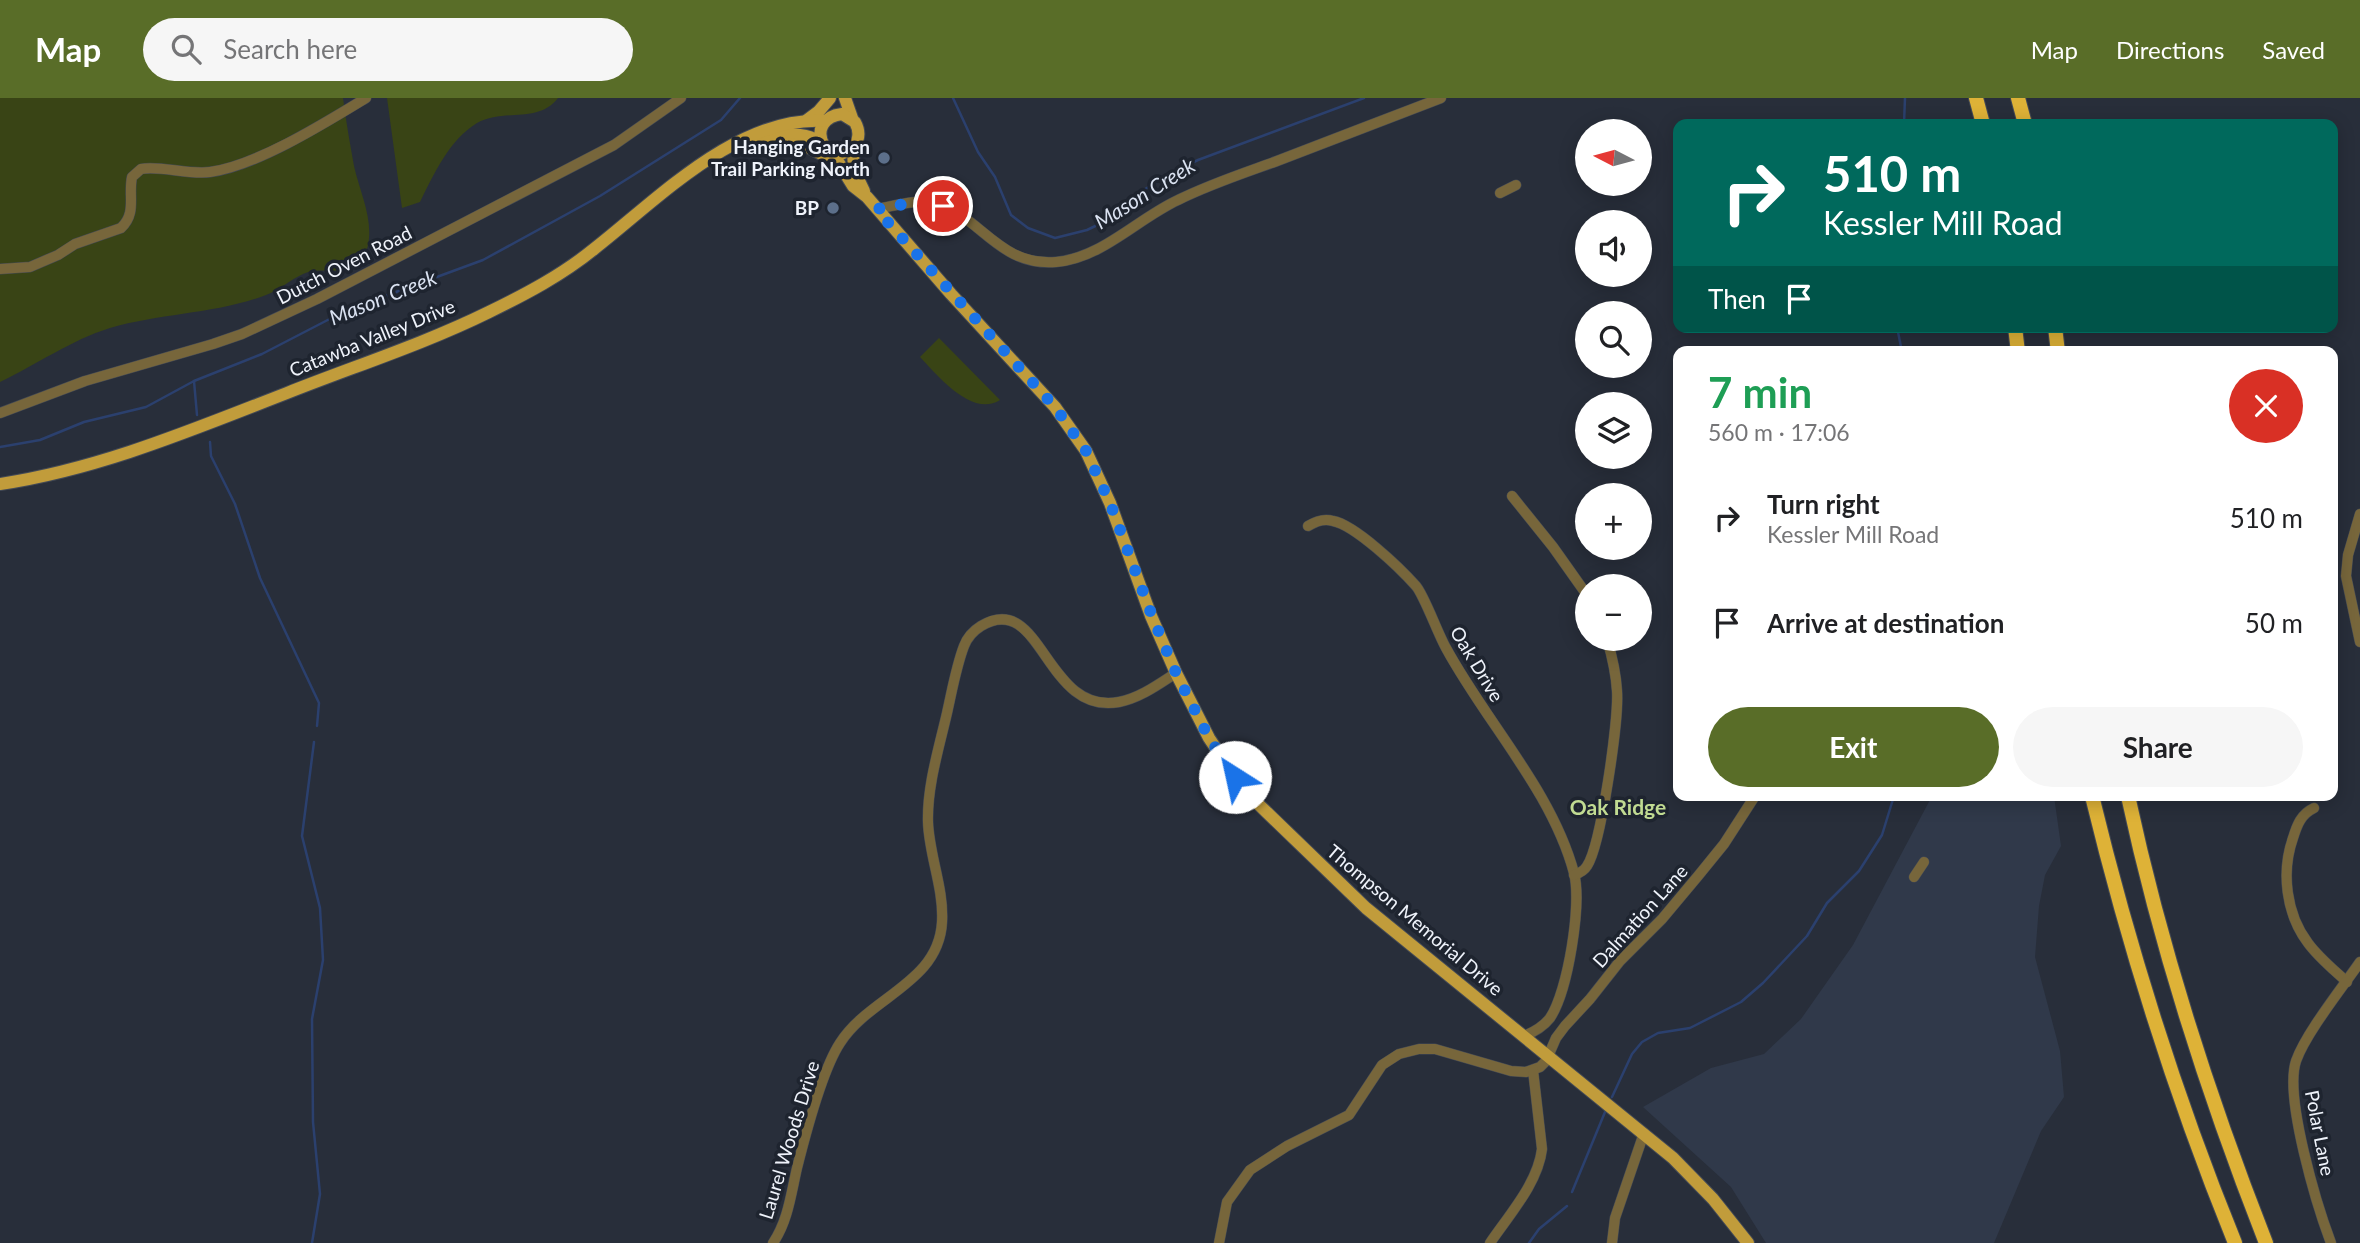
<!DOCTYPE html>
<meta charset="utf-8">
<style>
:root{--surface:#fff;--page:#f6f6f6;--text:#202124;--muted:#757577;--accent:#596d28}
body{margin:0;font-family:Lato,sans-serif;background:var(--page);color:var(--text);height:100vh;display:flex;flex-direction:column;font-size:26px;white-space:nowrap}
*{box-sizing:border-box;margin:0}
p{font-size:23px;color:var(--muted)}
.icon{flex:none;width:38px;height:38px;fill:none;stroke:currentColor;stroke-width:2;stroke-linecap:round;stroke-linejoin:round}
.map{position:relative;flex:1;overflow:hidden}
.drawer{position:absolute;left:1673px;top:248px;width:665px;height:455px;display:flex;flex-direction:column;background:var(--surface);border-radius:14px;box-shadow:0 4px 18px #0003}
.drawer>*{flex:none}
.top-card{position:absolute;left:1673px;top:21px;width:665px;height:214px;border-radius:14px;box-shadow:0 4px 18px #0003;background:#00695c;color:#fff;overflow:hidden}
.needle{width:46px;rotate:276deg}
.buttons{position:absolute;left:1575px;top:21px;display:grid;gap:14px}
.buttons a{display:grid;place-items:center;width:77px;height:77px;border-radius:50%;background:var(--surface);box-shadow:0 4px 18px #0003;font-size:35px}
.pin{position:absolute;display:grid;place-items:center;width:60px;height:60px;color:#fff;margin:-30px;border:4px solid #fff;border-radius:50%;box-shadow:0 2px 7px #0007}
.me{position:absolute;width:77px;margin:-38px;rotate:325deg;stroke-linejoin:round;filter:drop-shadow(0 0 5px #0008)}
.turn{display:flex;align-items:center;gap:24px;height:147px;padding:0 35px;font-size:32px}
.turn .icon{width:91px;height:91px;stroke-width:2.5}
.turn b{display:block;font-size:49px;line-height:60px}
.then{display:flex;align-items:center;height:66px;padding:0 35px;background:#0003;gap:14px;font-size:26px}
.round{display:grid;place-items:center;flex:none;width:74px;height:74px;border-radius:37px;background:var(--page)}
.head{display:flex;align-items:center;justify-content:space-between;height:119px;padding:0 35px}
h1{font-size:42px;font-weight:700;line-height:52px;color:#1e9e55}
.action{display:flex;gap:14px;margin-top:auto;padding:14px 35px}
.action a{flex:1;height:80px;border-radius:42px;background:var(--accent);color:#fff;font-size:28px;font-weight:700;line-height:80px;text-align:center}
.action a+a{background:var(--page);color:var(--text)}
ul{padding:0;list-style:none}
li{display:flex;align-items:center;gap:21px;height:105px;padding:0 35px}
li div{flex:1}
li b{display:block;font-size:26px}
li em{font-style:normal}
header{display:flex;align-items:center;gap:42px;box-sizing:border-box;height:98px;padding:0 35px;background:var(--accent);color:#fff}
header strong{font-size:33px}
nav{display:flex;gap:38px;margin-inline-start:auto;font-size:24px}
.search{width:490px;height:63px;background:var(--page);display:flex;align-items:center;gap:18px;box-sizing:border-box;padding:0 24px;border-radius:38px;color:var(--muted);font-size:26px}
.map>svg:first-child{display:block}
.built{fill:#30394a}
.green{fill:#394415}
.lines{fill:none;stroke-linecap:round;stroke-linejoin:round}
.stream{stroke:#2b406e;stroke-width:2.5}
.minor-casing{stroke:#444a55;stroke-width:11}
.major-casing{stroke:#444a55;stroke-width:14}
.highway-casing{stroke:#444a55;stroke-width:16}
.minor{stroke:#77663b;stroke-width:10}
.major{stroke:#c19c3b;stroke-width:12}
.highway{stroke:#deb237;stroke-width:14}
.route{stroke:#1a73e8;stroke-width:12;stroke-dasharray:0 21.6}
.service-dot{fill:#5c6f8a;stroke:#1e242f;stroke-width:2.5}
.labels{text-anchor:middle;stroke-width:7;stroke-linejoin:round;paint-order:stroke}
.poi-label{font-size:19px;font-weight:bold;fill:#eff3fb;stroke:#1e242f;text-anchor:end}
.street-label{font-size:19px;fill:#eff3fb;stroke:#1e242f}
.water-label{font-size:21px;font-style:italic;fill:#dae2f1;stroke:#1e242f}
.neighbourhood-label{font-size:21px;font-weight:bold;fill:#c1db92;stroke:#1e242f}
</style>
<header>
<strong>Map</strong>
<div class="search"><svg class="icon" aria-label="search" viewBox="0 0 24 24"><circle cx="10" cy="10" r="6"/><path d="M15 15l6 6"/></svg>Search here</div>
<nav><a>Map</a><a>Directions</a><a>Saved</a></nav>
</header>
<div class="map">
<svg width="2360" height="1145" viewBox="0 0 2360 1145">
<rect width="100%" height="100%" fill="#282e3a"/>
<!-- built -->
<path class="built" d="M1932,698H2054L2061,748L2045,777L2039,808L2035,859L2060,953L2064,999L2041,1033L1994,1145H1766L1731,1089L1643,1009L1711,970L1764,956L1801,921L1853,847Z"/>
<!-- green -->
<g class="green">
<path d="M0,0H343C346,23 350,46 354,68C360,95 375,124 367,151C355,185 326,166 303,176C290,182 279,192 266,197C216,216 161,215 110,230C71,242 36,267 0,284Z"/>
<path d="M387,0H558C538,26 504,10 477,25C449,42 434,76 420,104L402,110Z"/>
<path d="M939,240L1000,302C972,320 937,277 920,259Z"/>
</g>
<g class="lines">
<!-- stream -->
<g class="stream">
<path d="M953,0L978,54L995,79L1011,117L1028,130L1055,140L1087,132L1114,119L1142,93L1171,75L1198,62L1364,0"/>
<path d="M1904,26L1905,0"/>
<path d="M1897,229L1902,254"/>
<path d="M194,283L197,317"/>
<path d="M210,344L211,358L235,406L260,480L319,605L317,628"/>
<path d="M0,349L40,342L84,324L146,309L194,283L262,256L347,212L483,162L600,98L721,22L740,0"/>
<path d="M1612,999L1632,956L1642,944L1658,935L1690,930L1741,904L1763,885L1807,838L1827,805L1859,773L1882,737L1894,698"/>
<path d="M1572,1094L1605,1014"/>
<path d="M312,1145L320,1096L313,1024L312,921L323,862L320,810L302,738L314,644"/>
<path d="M1529,1145L1539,1131L1567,1108"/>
</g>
<defs>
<g id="minor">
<path d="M1500,95L1516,87"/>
<path d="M876,111C895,108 916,101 934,105C980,116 998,169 1056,164C1102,160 1137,121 1178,102C1210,86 1244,75 1277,63C1332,42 1386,21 1441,0"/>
<path d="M0,171L30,169L58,157L75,146L121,130C137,115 128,98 132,79L141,71C159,67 188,77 210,74C256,68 325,25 366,0"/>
<path d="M0,315L85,283L213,246L242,236L317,201L614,47L681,0"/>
<path d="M1512,398L1553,449L1587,497"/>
<path d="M2360,416L2348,457L2346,478L2360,544"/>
<path d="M1308,428C1316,423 1324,420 1333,423C1355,427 1400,470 1416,488C1424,497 1438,536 1446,550C1486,624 1552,693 1574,775C1582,806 1568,893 1550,920C1543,929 1534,934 1524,938"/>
<path d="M2314,710C2301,716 2297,727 2293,740C2281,774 2286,816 2308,845C2319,860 2333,871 2347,884"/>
<path d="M1574,777C1580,775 1584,773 1587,768C1601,747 1619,622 1617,593C1616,576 1612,558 1607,541"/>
<path d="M1914,779L1924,764"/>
<path d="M773,1145C788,1123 791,1096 797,1070C805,1038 823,971 840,945C869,899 939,885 942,824C944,790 929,757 928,724C927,688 939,650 947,615C952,593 956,569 964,548C967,540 973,533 981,528C1042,491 1045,618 1119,604C1140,600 1159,586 1176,575"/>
<path d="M1219,1145L1227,1104L1250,1072L1287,1048L1349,1017L1382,967L1399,956L1419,951H1435L1511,973L1526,974L1540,969L1546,963L1556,940L1565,928L1590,901L1620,863L1662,821L1698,778L1724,746L1755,698"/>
<path d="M1490,1145C1509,1117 1538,1085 1542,1051L1533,972"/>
<path d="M1612,1145L1615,1120L1644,1035"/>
<path d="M2331,1145C2317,1108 2284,999 2296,963C2306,935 2342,890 2360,864"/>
</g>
<g id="major">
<path d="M845,0L852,20"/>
<path d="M807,22L819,13L830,0"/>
<path d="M758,42C774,38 800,33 814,41C826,47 829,56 843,55C858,50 862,37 855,24L842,16C824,18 815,32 824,48"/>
<path d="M768,42C781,46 794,46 807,49C816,52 822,59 833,58"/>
<path d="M853,50L854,72L864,93"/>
<path d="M832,54L853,88L867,99L951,196L1055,309L1086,353L1110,405L1151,518L1176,575L1209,640L1235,679L1252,700L1366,810L1673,1060L1713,1101L1748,1145"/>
<path d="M0,386C100,371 194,331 287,295C355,268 424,246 489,214C526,196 562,177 594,151C657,102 738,17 825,23"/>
</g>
<g id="highway">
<path d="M1976,0L1983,26"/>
<path d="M2018,0L2025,26"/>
<path d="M2015,229L2018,254"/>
<path d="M2055,229L2058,254"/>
<path d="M2092,698C2129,850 2176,1000 2235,1145"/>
<path d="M2128,698C2161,851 2209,1000 2266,1145"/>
</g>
</defs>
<!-- minor casing -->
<use href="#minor" class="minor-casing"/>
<!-- major casing -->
<use href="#major" class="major-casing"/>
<!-- highway casing -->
<use href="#highway" class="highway-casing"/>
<!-- minor -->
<use href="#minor" class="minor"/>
<!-- major -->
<use href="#major" class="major"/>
<!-- highway -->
<use href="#highway" class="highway"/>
</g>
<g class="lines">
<!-- route -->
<path class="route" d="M943,108L922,103L876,111L1055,309L1086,353L1110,405L1152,518L1176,575L1209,640L1235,679"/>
</g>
<!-- markers -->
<g class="service-dot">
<circle cx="884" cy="60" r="7"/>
<circle cx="833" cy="110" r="7"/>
</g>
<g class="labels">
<!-- poi labels -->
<g class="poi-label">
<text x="870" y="56">Hanging Garden<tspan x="870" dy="22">Trail Parking North</tspan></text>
<text x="819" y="117">BP</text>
</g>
<!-- street labels -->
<g class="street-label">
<text transform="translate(344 167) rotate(-27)" y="7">Dutch Oven Road</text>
<text transform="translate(372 240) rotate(-22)" y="7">Catawba Valley Drive</text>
<text transform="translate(1477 566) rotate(59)" y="7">Oak Drive</text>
<text transform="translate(1640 818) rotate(-48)" y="7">Dalmation Lane</text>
<text transform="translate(1415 822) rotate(40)" y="7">Thompson Memorial Drive</text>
<text transform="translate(2320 1035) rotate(79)" y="7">Polar Lane</text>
<text transform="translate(789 1042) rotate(-73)" y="7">Laurel Woods Drive</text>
</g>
<!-- water labels -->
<g class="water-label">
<text transform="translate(1145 96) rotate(-32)" y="7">Mason Creek</text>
<text transform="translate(383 200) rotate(-22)" y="7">Mason Creek</text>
</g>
<!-- neighbourhood labels -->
<g class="neighbourhood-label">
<text x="1618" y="717">Oak Ridge</text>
</g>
</g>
</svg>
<div class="buttons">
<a><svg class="needle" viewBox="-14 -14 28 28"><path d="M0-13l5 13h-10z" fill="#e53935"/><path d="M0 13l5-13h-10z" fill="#757577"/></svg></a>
<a><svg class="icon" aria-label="sound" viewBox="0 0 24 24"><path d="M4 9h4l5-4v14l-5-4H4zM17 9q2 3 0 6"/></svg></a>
<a><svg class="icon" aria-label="search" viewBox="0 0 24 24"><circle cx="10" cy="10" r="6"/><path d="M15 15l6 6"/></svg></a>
<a><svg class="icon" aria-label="layers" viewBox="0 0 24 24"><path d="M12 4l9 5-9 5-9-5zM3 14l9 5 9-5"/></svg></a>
<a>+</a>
<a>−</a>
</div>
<div class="pin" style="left:943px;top:108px;background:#d93025"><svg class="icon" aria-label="arrive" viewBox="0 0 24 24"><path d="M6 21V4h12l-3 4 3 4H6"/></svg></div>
<svg class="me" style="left:1235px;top:679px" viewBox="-20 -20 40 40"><circle r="19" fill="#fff"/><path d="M0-13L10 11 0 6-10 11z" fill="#1a73e8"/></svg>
<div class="top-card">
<div class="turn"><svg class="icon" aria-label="right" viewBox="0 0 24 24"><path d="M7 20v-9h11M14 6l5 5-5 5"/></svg><div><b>510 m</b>Kessler Mill Road</div></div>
<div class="then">Then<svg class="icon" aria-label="arrive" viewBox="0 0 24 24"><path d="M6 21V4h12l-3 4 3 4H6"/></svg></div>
</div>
<section class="drawer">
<div class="head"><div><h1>7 min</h1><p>560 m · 17:06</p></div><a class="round" style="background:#d93025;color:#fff"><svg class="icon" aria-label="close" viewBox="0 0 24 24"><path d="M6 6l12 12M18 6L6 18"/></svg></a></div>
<ul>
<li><svg class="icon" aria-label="right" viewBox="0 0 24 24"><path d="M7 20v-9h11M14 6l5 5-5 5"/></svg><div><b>Turn right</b><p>Kessler Mill Road</p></div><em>510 m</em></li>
<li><svg class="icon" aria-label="arrive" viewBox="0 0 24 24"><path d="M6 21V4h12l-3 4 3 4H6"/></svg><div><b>Arrive at destination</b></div><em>50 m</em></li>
</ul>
<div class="action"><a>Exit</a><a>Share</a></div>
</section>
</div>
